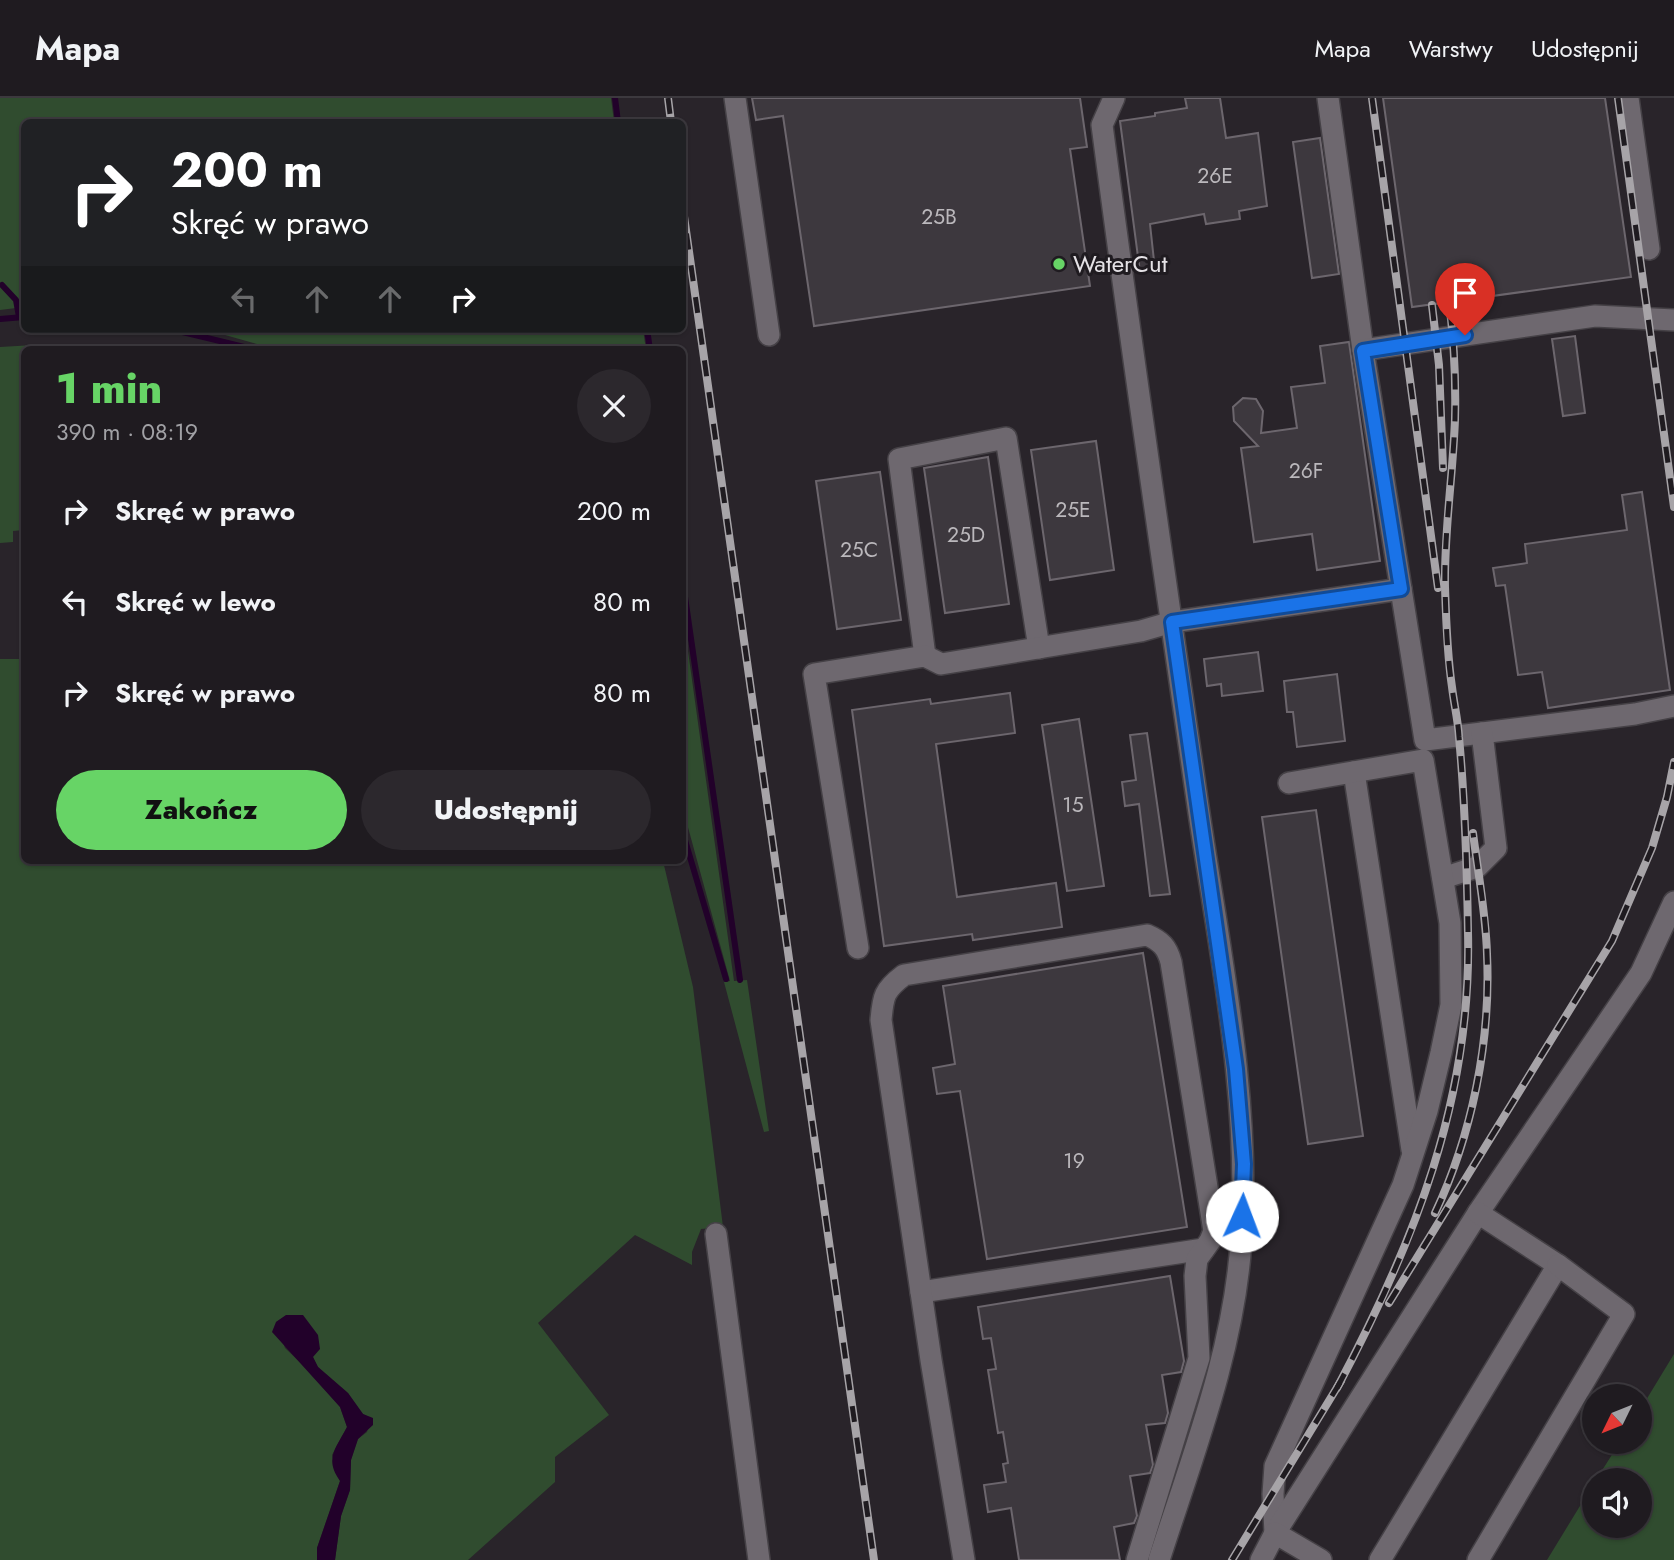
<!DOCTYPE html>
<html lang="pl">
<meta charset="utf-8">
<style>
:root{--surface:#1f1b20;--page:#2c282d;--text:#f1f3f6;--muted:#a1a1a5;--line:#3c393e;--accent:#67d466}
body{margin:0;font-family:Jost,sans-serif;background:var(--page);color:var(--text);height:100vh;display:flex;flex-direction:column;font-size:26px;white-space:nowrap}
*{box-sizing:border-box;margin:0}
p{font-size:23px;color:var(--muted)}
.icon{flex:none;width:38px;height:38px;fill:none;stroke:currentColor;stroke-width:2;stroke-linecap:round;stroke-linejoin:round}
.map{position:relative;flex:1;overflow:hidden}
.side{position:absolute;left:21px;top:248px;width:665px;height:518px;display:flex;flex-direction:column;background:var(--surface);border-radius:10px;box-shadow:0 2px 5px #0004,0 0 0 2px var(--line)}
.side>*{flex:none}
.hud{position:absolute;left:21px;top:21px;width:665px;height:214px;border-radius:10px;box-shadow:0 2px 5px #0004,0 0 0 2px var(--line);background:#202124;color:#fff;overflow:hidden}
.needle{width:46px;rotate:227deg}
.tools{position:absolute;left:1582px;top:1286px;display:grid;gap:14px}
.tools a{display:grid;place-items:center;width:70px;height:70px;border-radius:50%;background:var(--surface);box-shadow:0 2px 5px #0004,0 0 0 2px var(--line);font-size:35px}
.pin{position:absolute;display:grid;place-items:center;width:60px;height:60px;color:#fff;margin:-72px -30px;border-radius:50% 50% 50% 0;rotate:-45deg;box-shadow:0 0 7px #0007}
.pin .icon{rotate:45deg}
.me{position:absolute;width:77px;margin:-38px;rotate:2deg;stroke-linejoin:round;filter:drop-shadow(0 0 5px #0008)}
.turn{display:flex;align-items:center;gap:24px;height:147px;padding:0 35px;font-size:32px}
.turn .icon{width:91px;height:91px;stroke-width:2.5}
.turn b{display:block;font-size:49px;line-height:60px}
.lanes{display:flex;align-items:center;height:66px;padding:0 35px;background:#0003;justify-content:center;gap:35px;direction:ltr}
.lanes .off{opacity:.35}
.round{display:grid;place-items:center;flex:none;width:74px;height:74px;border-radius:37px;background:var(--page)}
.overview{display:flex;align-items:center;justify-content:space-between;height:119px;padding:0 35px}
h1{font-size:42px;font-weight:800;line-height:52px;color:var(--accent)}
.primary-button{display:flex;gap:14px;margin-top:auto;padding:14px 35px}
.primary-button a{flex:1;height:80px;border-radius:42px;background:var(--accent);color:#111;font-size:28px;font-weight:800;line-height:80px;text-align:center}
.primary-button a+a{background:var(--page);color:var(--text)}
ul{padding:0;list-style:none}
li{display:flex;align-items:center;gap:21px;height:91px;padding:0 35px}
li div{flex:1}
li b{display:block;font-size:26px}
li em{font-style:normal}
header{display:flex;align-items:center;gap:42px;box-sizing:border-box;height:98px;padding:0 35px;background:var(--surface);border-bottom:2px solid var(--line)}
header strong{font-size:33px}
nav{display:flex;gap:38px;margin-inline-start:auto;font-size:24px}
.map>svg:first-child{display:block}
.green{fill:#304c2f}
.water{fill:#22012a}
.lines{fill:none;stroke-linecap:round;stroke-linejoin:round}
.stream{stroke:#22012a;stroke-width:6}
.building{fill:#3d383e;stroke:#6c666d;stroke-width:2}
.minor-casing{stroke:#454146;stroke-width:24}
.minor{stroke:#6e686f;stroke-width:21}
.rail-casing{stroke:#a7a4a8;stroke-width:8}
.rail{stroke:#1f1b20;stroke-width:5;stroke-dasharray:16;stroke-linecap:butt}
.route-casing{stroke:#114b97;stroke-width:18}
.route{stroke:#1a73e8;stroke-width:12}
.poi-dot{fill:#67d466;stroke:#1f1b20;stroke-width:2.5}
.labels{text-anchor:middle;stroke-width:6;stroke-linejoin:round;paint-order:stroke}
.number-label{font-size:21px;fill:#bbb8bc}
.poi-label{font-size:24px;fill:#e5e2e6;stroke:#1f1b20;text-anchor:start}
</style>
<header>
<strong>Mapa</strong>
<nav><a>Mapa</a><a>Warstwy</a><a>Udostępnij</a></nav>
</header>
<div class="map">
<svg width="1674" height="1462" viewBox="0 0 1674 1462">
<rect width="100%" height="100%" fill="#29242a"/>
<!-- green -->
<g class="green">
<path d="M0,0H611L614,24H24V209L0,212Z"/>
<path d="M204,231H643L646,252H278Z"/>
<path d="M51,246H87L142,252H24V432L13,433V444L0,445V249Z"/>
<path d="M682,510L734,883L747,882L769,1033L764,1034L724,884L730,883L683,711Z"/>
<path d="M0,561H24V763H663L693,889L723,1129L701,1131L692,1154V1167L635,1137L538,1225L609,1317L555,1359V1384L468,1462H335L341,1418L350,1392L351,1362L358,1341L367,1334L370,1320L363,1316L348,1295L318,1269L313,1259L303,1218L287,1217L276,1224L285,1250L307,1271L340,1309L347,1329L332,1357L340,1383L317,1450V1462H0Z"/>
<path d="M1674,1256V1462H1547L1594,1385V1428H1640V1382H1596L1620,1344H1640V1312Z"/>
</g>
<!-- water -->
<path class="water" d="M286,1217H303L318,1237L320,1251L313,1259L318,1269L348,1295L363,1316L373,1320V1327L358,1341L351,1362L350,1392L341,1418L335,1462H317V1450L340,1383C324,1361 336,1350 347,1329L340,1309L272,1234L276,1224Z"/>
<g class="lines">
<!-- stream -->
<g class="stream">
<path d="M615,0L618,24"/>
<path d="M2,187L16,202L19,219"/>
<path d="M0,221L24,219"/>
<path d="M170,231L257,252"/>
<path d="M647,231L650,252"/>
<path d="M682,478L740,882"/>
<path d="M682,732L726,881"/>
</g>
</g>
<!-- building -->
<g class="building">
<path d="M752,0H1080L1087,49L1070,51L1090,188L814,228L783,18L756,22Z"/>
<path d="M1185,0H1220L1226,40L1258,35L1267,108L1239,113L1240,121L1206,126L1204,116L1150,126L1155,172L1140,174L1120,23L1155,18V15L1187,10Z"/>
<path d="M1383,0H1605L1631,179L1412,209Z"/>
<path d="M1320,40L1339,176L1312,180L1293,44Z"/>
<path d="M1575,238L1585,315L1563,318L1552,241Z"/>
<path d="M1349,244L1380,463L1317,472L1312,436L1254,444L1241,350L1258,348L1234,323L1233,309L1243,300L1256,301L1263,313L1261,335L1297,330L1291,289L1325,285L1320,248Z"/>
<path d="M1096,343L1114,472L1050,482L1031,352Z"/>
<path d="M988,359L1009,506L945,515L924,370Z"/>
<path d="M880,374L901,522L837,531L816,383Z"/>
<path d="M1642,394L1670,592L1548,610L1542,574L1518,577L1505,487L1496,488L1493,470L1527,465L1525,446L1627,432L1622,397Z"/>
<path d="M1258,554L1263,593L1222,598L1221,586L1207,588L1204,561Z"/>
<path d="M1337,576L1345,643L1297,649L1293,614H1287L1284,583Z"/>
<path d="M1010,595L1015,635L936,646L957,799L1056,785L1062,829L973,842L972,836L884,848L852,612L930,601L931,606Z"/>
<path d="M1079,621L1104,788L1067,793L1042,627Z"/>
<path d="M1147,635L1170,796L1150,798L1139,706L1125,708L1122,684L1136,682L1130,637Z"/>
<path d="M1316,712L1363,1038L1308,1046L1262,719Z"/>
<path d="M1143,855L1187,1129L987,1161L960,993L937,996L933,970L955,966L943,888Z"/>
<path d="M1170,1178L1184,1263L1181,1274L1162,1277L1168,1315L1165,1325L1146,1327L1153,1367L1150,1375L1130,1378L1137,1418L1134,1425L1114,1429L1120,1462H1019L1011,1410L988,1414L984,1387L1006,1384L1003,1366L1008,1365L1003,1334L998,1335L988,1272L996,1271L991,1240L983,1241L978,1209Z"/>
</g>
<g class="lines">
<defs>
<g id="minor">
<path d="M735,0L769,237"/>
<path d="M1114,0L1102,27C1132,257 1166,486 1199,715C1220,856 1251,1002 1241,1144C1234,1253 1192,1359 1159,1462"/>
<path d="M1328,0L1363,252L1425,642L1635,616L1674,608"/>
<path d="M1628,0L1649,151"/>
<path d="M1363,252L1595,218L1674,222"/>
<path d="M925,558L899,361L1006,340L1039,550"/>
<path d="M1354,674L1412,1052"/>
<path d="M1443,780L1477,769L1496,750L1482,635"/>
<path d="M858,850L814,576L925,558L941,566L1141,533L1172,524L1401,491"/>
<path d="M716,1136L759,1462"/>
<path d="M921,1194L1204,1151"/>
<path d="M1275,1435L1273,1396L1275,1368L1403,1087L1427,1013L1441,955L1451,907L1450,825L1423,662L1289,685"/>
<path d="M1275,1435L1478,1115L1641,875L1674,804"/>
<path d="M964,1462L931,1262L881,922C883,898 884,892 904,877L1147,837C1161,843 1167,849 1171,864L1214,1133L1210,1143L1197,1161L1195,1178L1199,1260L1137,1462"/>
<path d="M1261,1462L1275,1435L1321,1462"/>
<path d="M1380,1462L1558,1167L1478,1115"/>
<path d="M1478,1462L1624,1216L1558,1167"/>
</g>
</defs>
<!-- minor casing -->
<use href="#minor" class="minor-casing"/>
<!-- minor -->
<use href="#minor" class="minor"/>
<defs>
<g id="rail">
<path d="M668,0L671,24"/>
<path d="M1372,0L1438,490"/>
<path d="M1618,0L1674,409"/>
<path d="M682,104L874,1462"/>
<path d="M1432,207L1439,267L1443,370"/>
<path d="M1435,1115C1472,1037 1491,943 1487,856C1486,816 1478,775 1473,735"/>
<path d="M1389,1205L1612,843L1652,750L1667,699L1674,664"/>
<path d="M1337,1290C1414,1145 1472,1002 1468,834C1467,770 1465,703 1459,639C1458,622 1454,606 1452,589C1447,556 1446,522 1445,489C1444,433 1453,377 1455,321C1456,282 1454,243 1449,204"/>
<path d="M1232,1462L1341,1283"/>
</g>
</defs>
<!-- rail casing -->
<use href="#rail" class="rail-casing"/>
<!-- rail -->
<use href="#rail" class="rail"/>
</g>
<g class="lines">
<defs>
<path id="route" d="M1242,1118L1244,1066L1236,971L1172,524L1401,491L1363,253L1465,237"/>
</defs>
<!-- route casing -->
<use href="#route" class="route-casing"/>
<!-- route -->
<use href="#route" class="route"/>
</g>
<!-- markers -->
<circle class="poi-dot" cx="1059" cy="166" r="7"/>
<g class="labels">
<!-- number labels -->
<g class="number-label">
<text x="1215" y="85">26E</text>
<text x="939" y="126">25B</text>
<text x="1306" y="380">26F</text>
<text x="1073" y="419">25E</text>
<text x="966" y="444">25D</text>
<text x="859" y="459">25C</text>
<text x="1073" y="714">15</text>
<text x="1074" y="1070">19</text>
</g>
<!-- poi labels -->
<g class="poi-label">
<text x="1073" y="174">WaterCut</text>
</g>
</g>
</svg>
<div class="tools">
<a><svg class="needle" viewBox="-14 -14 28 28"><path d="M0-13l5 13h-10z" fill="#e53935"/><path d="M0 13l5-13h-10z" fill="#a1a1a5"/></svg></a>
<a><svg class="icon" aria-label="sound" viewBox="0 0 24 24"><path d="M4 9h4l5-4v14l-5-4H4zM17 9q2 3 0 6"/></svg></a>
</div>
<div class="pin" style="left:1465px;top:237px;background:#d93025"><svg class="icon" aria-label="arrive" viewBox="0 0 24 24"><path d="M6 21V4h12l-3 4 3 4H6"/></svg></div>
<svg class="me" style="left:1242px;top:1118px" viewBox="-20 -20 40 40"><circle r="19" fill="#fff"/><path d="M0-13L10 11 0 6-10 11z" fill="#1a73e8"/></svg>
<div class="hud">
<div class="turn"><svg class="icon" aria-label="right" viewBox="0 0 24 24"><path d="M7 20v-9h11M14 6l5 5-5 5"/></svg><div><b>200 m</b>Skręć w prawo</div></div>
<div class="lanes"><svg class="icon off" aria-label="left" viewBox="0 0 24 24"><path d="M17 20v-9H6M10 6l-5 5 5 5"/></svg><svg class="icon off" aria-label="ahead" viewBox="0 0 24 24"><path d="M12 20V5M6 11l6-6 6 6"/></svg><svg class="icon off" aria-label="ahead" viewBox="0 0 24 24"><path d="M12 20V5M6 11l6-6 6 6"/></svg><svg class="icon" aria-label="right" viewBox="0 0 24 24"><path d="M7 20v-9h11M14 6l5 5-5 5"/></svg></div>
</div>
<section class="side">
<div class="overview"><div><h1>1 min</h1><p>390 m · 08:19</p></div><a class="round"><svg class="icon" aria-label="close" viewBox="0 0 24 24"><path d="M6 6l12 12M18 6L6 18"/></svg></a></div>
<ul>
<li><svg class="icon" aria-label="right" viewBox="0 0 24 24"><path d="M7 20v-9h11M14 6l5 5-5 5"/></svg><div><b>Skręć w prawo</b></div><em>200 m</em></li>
<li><svg class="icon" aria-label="left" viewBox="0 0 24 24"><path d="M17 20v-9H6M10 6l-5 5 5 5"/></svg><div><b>Skręć w lewo</b></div><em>80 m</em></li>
<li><svg class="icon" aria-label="right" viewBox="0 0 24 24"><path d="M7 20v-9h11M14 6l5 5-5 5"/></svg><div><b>Skręć w prawo</b></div><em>80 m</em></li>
</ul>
<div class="primary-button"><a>Zakończ</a><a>Udostępnij</a></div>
</section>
</div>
